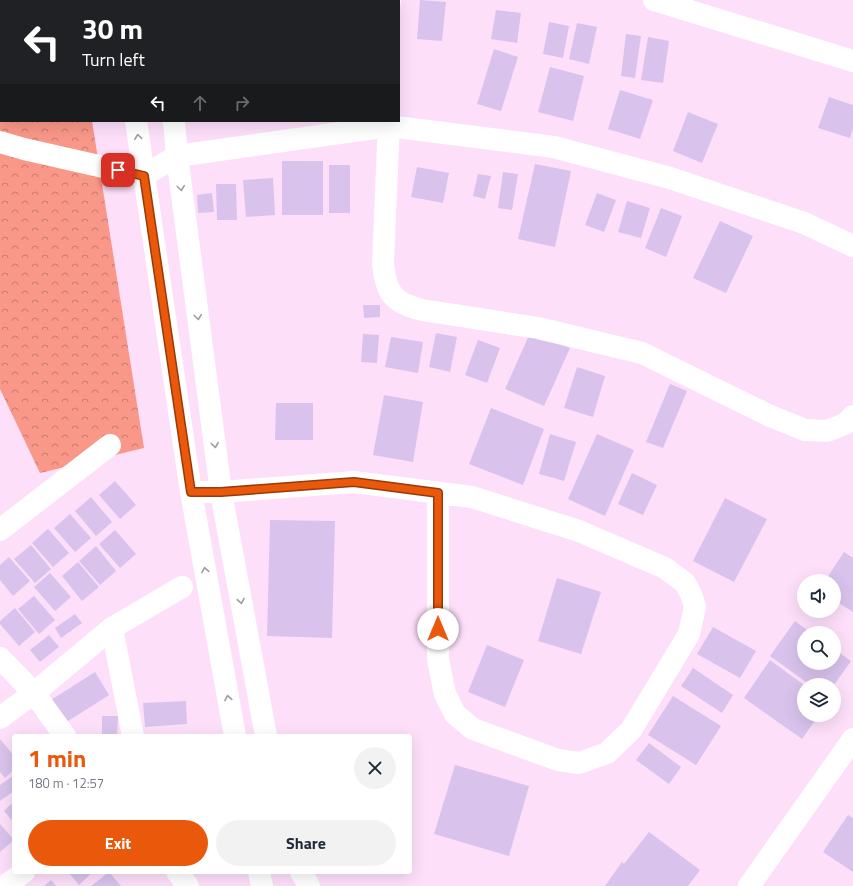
<!DOCTYPE html>
<meta charset="utf-8">
<style>
:root{--surface:#fff;--page:#f2f2f3;--text:#1f2937;--muted:#747a83;--accent:#ea580c}
body{margin:0;font-family:"Titillium Web",sans-serif;background:var(--page);color:var(--text);height:100vh;display:flex;flex-direction:column;font-size:15px;white-space:nowrap}
*{box-sizing:border-box;margin:0}
p{font-size:13px;color:var(--muted)}
.icon{flex:none;width:22px;height:22px;fill:none;stroke:currentColor;stroke-width:2;stroke-linecap:round;stroke-linejoin:round}
.map{position:relative;flex:1;overflow:hidden}
.sheet{position:absolute;left:12px;top:734px;width:400px;height:140px;display:flex;flex-direction:column;background:var(--surface);border-radius:4px;box-shadow:0 4px 16px #0002}
.sheet>*{flex:none}
.hud{position:absolute;left:0px;top:0px;width:400px;height:122px;box-shadow:0 4px 16px #0002;background:#202124;color:#fff;overflow:hidden}
.buttons{position:absolute;left:797px;top:574px;display:grid;gap:8px}
.buttons a{display:grid;place-items:center;width:44px;height:44px;border-radius:50%;background:var(--surface);box-shadow:0 4px 16px #0002;font-size:20px}
.pin{position:absolute;display:grid;place-items:center;width:34px;height:34px;color:#fff;margin:-17px;border-radius:8px;box-shadow:0 2px 6px #0006}
.me{position:absolute;width:44px;margin:-22px;rotate:0deg;stroke-linejoin:round;filter:drop-shadow(0 0 3px #0008)}
.turn{display:flex;align-items:center;gap:14px;height:84px;padding:0 16px;font-size:18px}
.turn .icon{width:52px;height:52px;stroke-width:2.5}
.turn b{display:block;font-size:28px;line-height:34px}
.lanes{display:flex;align-items:center;height:38px;padding:0 16px;background:#0003;justify-content:center;gap:20px;direction:ltr}
.lanes .off{opacity:.35}
.round{display:grid;place-items:center;flex:none;width:42px;height:42px;border-radius:21px;background:var(--page)}
.overview{display:flex;align-items:center;justify-content:space-between;height:68px;padding:0 16px}
h1{font-size:24px;font-weight:700;line-height:30px;color:var(--accent)}
.primary-button{display:flex;gap:8px;margin-top:auto;padding:8px 16px}
.primary-button a{flex:1;height:46px;border-radius:24px;background:var(--accent);color:#fff;font-size:16px;font-weight:700;line-height:46px;text-align:center}
.primary-button a+a{background:var(--page);color:var(--text)}
.map>svg:first-child{display:block}
.forest{fill:url(#forest-crowns)}
.building{fill:#d9c3ec}
.lines{fill:none;stroke-linecap:round;stroke-linejoin:round}
.minor{stroke:#fff;stroke-width:22}
.oneway{stroke:#a09ba0}
.route-casing{stroke:#983908;stroke-width:10}
.route{stroke:#ea580c;stroke-width:7}
</style>
<div class="map">
<svg width="853" height="886" viewBox="0 0 853 886">
<defs>
<pattern id="forest-crowns" width="20" height="18" patternUnits="userSpaceOnUse"><rect width="20" height="18" fill="#f99788"/><path d="M2 6a3 3 0 1 1 6 0M12 15a3 3 0 1 1 6 0" fill="none" stroke="#ca7b6f"/></pattern>
</defs>
<rect width="100%" height="100%" fill="#fddffa"/>
<!-- forest -->
<path class="forest" d="M0,0H104L1,1V121H92L144,448L40,473L0,389Z"/>
<!-- building -->
<g class="building">
<path d="M420,0L446,2L442,41L417,39Z"/>
<path d="M496,10L521,13L517,43L491,39Z"/>
<path d="M549,22L569,26L563,58L543,54Z"/>
<path d="M577,23L597,27L589,64L569,59Z"/>
<path d="M626,34L641,36L635,78L621,76Z"/>
<path d="M648,37L669,41L663,83L641,80Z"/>
<path d="M494,49L518,57L501,111L477,104Z"/>
<path d="M550,67L584,76L573,121L538,112Z"/>
<path d="M620,90L653,100L640,139L608,129Z"/>
<path d="M829,97L853,105V128L850,138L818,128Z"/>
<path d="M688,112L718,124L702,163L673,151Z"/>
<rect x="282" y="161" width="41" height="54"/>
<path d="M535,164L571,171L555,247L518,239Z"/>
<rect x="329" y="165" width="21" height="48"/>
<path d="M417,167L449,173L443,203L411,197Z"/>
<path d="M503,172L518,174L512,210L498,208Z"/>
<path d="M478,174L491,176L485,199L473,196Z"/>
<path d="M273,178L275,215L246,217L243,180Z"/>
<path d="M216,184H236L237,220H217Z"/>
<path d="M212,193L214,212L198,213L197,195Z"/>
<path d="M597,193L616,200L604,232L585,225Z"/>
<path d="M627,201L650,208L641,238L618,232Z"/>
<path d="M661,208L682,216L666,257L645,248Z"/>
<path d="M720,221L753,236L726,293L693,278Z"/>
<path d="M363,305H380V317L364,318Z"/>
<path d="M531,331L570,348L544,406L505,389Z"/>
<path d="M436,333L457,337L450,372L429,367Z"/>
<path d="M363,334L379,335L377,363L361,362Z"/>
<path d="M391,337L423,342L418,373L385,367Z"/>
<path d="M478,340L500,348L487,383L465,375Z"/>
<path d="M577,367L605,376L593,417L564,408Z"/>
<path d="M670,384L687,391L663,448L646,442Z"/>
<path d="M384,395L423,402L413,462L373,455Z"/>
<path d="M276,403H313V440H275Z"/>
<path d="M491,408L544,429L523,485L469,464Z"/>
<path d="M550,434L576,442L564,481L539,474Z"/>
<path d="M597,434L634,450L605,516L568,499Z"/>
<path d="M632,473L657,485L643,515L618,504Z"/>
<path d="M115,481L136,505L120,519L99,495Z"/>
<path d="M91,497L112,522L96,536L75,511Z"/>
<path d="M725,498L767,519L734,582L693,561Z"/>
<path d="M70,514L91,538L75,552L54,528Z"/>
<path d="M270,520L335,521L332,638L267,636Z"/>
<path d="M48,529L69,553L53,567L32,543Z"/>
<path d="M115,530L136,554L120,568L99,544Z"/>
<path d="M31,545L51,569L35,583L14,559Z"/>
<path d="M96,546L116,571L100,585L79,561Z"/>
<path d="M844,552L853,558V612L834,600V581H825Z"/>
<path d="M9,557L30,581L13,596L0,580V565Z"/>
<path d="M78,562L99,587L82,601L62,576Z"/>
<path d="M50,573L71,597L55,611L34,587Z"/>
<path d="M557,578L601,592L581,654L538,641Z"/>
<path d="M34,596L55,620L39,634L18,609Z"/>
<path d="M15,608L35,632L19,646L0,624V621Z"/>
<path d="M75,614L82,623L61,638L55,628Z"/>
<path d="M795,621L811,633H804V663H834V649L851,661L834,685H810L770,656Z"/>
<path d="M713,627L756,651L740,678L697,654Z"/>
<path d="M49,635L59,647L40,662L30,650Z"/>
<path d="M487,645L524,660L505,707L468,692Z"/>
<path d="M770,660L804,685V715H819L802,739L744,698Z"/>
<path d="M693,668L733,695L722,713L681,686Z"/>
<path d="M95,672L109,695L65,723L51,700Z"/>
<path d="M673,696L721,726L696,765L648,735Z"/>
<path d="M186,701L187,724L145,727L143,703Z"/>
<path d="M102,716H118L117,736H102Z"/>
<path d="M0,739L14,756V770L5,778L0,772Z"/>
<path d="M649,743L681,767L669,784L636,760Z"/>
<path d="M455,765L529,786L509,856L434,834Z"/>
<path d="M14,775V791L0,801V785Z"/>
<path d="M14,801V823L4,811Z"/>
<path d="M848,815L853,818V872L823,852Z"/>
<path d="M0,824L14,840L0,852Z"/>
<path d="M649,832L700,870L688,886H605L622,862L624,864Z"/>
<path d="M68,872H93L79,885Z"/>
<path d="M109,872L121,886H91Z"/>
<path d="M51,880L56,886H44Z"/>
</g>
<g class="lines">
<!-- minor -->
<g class="minor">
<path d="M164,0V1"/>
<path d="M654,0L853,61"/>
<path d="M124,1V0"/>
<path d="M390,1V0"/>
<path d="M136,121L191,492L235,736"/>
<path d="M174,121L177,156L221,492L266,736"/>
<path d="M389,121L383,264C386,293 393,303 422,310L538,328L642,353L768,415L805,430L827,431L845,424L853,416"/>
<path d="M0,142L24,149L143,176L177,156L389,126L554,147L670,178L804,223L853,246"/>
<path d="M191,492H221L354,482L472,497L579,531L665,568L685,583L691,594L695,607L689,634L631,730L607,753L579,763L558,760L473,729L455,714L445,694L438,659V493"/>
<path d="M0,530L110,445"/>
<path d="M112,628L133,736"/>
<path d="M0,658L34,693L65,736"/>
<path d="M0,718L34,693L112,628L182,587"/>
<path d="M177,872L188,886"/>
<path d="M259,872L262,886"/>
<path d="M301,872L309,886"/>
<path d="M5,886L24,872"/>
<path d="M749,886L853,739"/>
</g>
</g>
<!-- one-way arrows -->
<defs><path id="oneway-chevron" d="M-2-3.5L2.5 0L-2 3.5" fill="none" stroke-width="1.6" stroke-linecap="round" stroke-linejoin="round"/></defs>
<g class="oneway">
<use href="#oneway-chevron" transform="translate(138 137) rotate(-98)"/>
<use href="#oneway-chevron" transform="translate(181 188) rotate(83)"/>
<use href="#oneway-chevron" transform="translate(198 317) rotate(83)"/>
<use href="#oneway-chevron" transform="translate(215 445) rotate(83)"/>
<use href="#oneway-chevron" transform="translate(205 570) rotate(-100)"/>
<use href="#oneway-chevron" transform="translate(241 601) rotate(80)"/>
<use href="#oneway-chevron" transform="translate(228 698) rotate(-100)"/>
</g>
<g class="lines">
<defs>
<path id="route" d="M118,170L144,176L191,492H221L354,482L438,493V629"/>
</defs>
<!-- route casing -->
<use href="#route" class="route-casing"/>
<!-- route -->
<use href="#route" class="route"/>
</g>
</svg>
<div class="buttons">
<a><svg class="icon" aria-label="sound" viewBox="0 0 24 24"><path d="M4 9h4l5-4v14l-5-4H4zM17 9q2 3 0 6"/></svg></a>
<a><svg class="icon" aria-label="search" viewBox="0 0 24 24"><circle cx="10" cy="10" r="6"/><path d="M15 15l6 6"/></svg></a>
<a><svg class="icon" aria-label="layers" viewBox="0 0 24 24"><path d="M12 4l9 5-9 5-9-5zM3 14l9 5 9-5"/></svg></a>
</div>
<div class="pin" style="left:118px;top:170px;background:#d93025"><svg class="icon" aria-label="arrive" viewBox="0 0 24 24"><path d="M6 21V4h12l-3 4 3 4H6"/></svg></div>
<svg class="me" style="left:438px;top:629px" viewBox="-20 -20 40 40"><circle r="19" fill="#fff"/><path d="M0-13L10 11 0 6-10 11z" fill="#ea580c"/></svg>
<div class="hud">
<div class="turn"><svg class="icon" aria-label="left" viewBox="0 0 24 24"><path d="M17 20v-9H6M10 6l-5 5 5 5"/></svg><div><b>30 m</b>Turn left</div></div>
<div class="lanes"><svg class="icon" aria-label="left" viewBox="0 0 24 24"><path d="M17 20v-9H6M10 6l-5 5 5 5"/></svg><svg class="icon off" aria-label="ahead" viewBox="0 0 24 24"><path d="M12 20V5M6 11l6-6 6 6"/></svg><svg class="icon off" aria-label="right" viewBox="0 0 24 24"><path d="M7 20v-9h11M14 6l5 5-5 5"/></svg></div>
</div>
<section class="sheet">
<div class="overview"><div><h1>1 min</h1><p>180 m · 12:57</p></div><a class="round"><svg class="icon" aria-label="close" viewBox="0 0 24 24"><path d="M6 6l12 12M18 6L6 18"/></svg></a></div>
<div class="primary-button"><a>Exit</a><a>Share</a></div>
</section>
</div>
